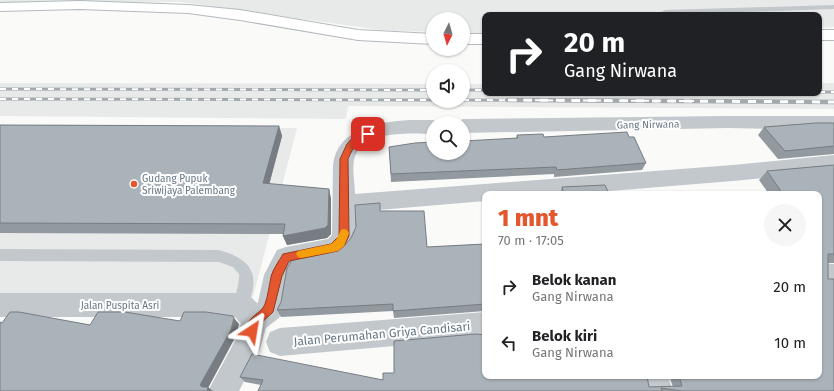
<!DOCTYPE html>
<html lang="id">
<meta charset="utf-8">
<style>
:root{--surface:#fff;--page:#f6f6f6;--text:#202124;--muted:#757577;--accent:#e4572e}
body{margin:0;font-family:"Fira Sans",sans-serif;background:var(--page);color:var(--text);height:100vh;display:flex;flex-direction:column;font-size:15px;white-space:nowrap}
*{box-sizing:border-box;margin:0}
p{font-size:13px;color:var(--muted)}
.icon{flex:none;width:22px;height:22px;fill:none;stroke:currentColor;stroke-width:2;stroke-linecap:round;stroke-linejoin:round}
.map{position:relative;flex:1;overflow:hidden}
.panel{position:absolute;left:482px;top:191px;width:340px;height:188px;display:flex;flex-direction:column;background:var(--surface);border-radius:8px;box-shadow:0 1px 3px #0004}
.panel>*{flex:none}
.hud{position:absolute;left:482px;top:12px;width:340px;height:84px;border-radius:8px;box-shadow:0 1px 3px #0004;background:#202124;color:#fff;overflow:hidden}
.needle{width:26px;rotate:185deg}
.tools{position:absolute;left:426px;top:12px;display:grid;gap:8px}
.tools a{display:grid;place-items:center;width:44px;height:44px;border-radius:50%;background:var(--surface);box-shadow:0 1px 3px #0004;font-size:20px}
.pin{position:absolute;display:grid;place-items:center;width:34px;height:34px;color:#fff;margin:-17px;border-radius:8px;box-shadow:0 2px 6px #0006}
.me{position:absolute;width:44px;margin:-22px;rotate:33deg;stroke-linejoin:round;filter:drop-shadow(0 0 3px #0008)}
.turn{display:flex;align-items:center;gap:14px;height:84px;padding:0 16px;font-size:18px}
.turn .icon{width:52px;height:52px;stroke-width:2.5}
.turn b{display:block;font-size:28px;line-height:34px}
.round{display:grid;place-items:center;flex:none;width:42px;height:42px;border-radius:21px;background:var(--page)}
.headline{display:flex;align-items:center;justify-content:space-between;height:68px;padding:0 16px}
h1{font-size:24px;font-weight:800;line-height:30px;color:var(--accent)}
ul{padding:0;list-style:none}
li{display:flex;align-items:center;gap:12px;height:56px;padding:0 16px}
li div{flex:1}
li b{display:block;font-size:15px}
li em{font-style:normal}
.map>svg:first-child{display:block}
.built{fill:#e8e9e9}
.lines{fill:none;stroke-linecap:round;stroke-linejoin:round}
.secondary-casing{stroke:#b3babf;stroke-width:2}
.lane{fill:#c3c8cc;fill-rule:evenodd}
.street{fill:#c3c8cc;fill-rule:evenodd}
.secondary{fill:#fff;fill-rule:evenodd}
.rail-far1-casing{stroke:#a2aab0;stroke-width:3}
.rail-casing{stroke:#a2aab0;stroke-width:4.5}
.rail-far1{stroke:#fff;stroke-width:2;stroke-dasharray:6;stroke-linecap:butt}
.rail{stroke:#fff;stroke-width:3;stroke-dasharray:8;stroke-linecap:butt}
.wall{fill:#929a9f}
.shaded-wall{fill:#777d82}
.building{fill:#aab3b9;stroke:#777d82}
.route{fill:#e4572e;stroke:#94391e}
.slow{fill:#f59e0b}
.poi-dot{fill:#e4572e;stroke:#fff;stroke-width:1.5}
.labels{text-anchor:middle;stroke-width:4;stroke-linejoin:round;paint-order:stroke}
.street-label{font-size:10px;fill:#657683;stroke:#fff}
.poi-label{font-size:10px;fill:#657683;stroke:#fff;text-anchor:start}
.near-street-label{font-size:12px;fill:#657683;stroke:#fff}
</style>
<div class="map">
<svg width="834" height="391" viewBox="0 0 834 391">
<rect width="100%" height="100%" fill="#fafaf8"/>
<!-- built -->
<g class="built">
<path d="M0,0H834V27L819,28V15H485V34L463,33V19H433V32L381,30L180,2L0,3Z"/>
<path d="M0,83L433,84V101H463V84H485V93H819V83H834V109L348,106L346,119L0,116Z"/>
<path d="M0,126L297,128L253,297L0,293Z"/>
</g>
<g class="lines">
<defs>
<g id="secondary">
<path d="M80,1L188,5L240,10L358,30L433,34V44L358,40L240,20L188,13L80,9L0,11V3Z"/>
<rect x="819" y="30" width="15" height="10"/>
<rect x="463" y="34" width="22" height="10"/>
</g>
</defs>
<!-- secondary casing -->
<use href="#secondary" class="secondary-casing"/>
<!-- lane -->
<g class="lane">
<path d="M834,5V9L656,15L665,10Z"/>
<path d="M0,249L219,250C254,260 261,276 246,310L241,312L236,310C232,301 240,285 239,274L233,267L219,262L0,261Z"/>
</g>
<!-- street -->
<g class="street">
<path d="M728,116H834V130L728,128L463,133V123H455L463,119Z"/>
<path d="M409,120H433L440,123H433V134C409,133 361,130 354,160C352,171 355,184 355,194L733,165L834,155V171L733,181L573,194H485V201L355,212C355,219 358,230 355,237C347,262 316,262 294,266L289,275L283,309L279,318L266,328L259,352L239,391H208L237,337L241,324L235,317H0V293H241L250,296L257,303L258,302L264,275L277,250L286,247L328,239L332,235L333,165C337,128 379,122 409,120Z"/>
<path d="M819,263L834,264V286L819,285Z"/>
<path d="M485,312V338L280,356L270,352L266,342L270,332L280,328Z"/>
<path d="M640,376H668L673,391H643Z"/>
</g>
<!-- secondary -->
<use href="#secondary" class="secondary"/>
<defs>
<g id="rail-far1">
<path d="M0,89L433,90"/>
<path d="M463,90H485"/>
<path d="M819,92H834"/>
<path d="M0,99L433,100"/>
<path d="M463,100L694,101"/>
</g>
<path id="rail" d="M508,100L834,102"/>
</defs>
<!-- rail-far1 casing -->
<use href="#rail-far1" class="rail-far1-casing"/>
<!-- rail casing -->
<use href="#rail" class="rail-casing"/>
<!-- rail-far1 -->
<use href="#rail-far1" class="rail-far1"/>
<!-- rail -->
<use href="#rail" class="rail"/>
</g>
<!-- wall -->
<g class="wall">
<path d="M834,123V154L778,159L758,135L764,127Z"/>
<path d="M0,125L279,126L282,136L269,184L329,189L331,199V234L327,238L287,245L283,236L284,234L0,233Z"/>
<path d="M517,135L544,137H629L646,163L642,170L554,177V174L391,182L389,147L516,138Z"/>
<path d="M834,165V263H828V279L834,391H258L261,385L245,382L240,377L383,380L394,373L649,387H673L669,376H819V194H769L759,180L767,171Z"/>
<path d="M562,187L609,194H560Z"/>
<path d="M381,211L427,247L485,244V311L394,318L393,311L281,317L277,310L328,253L345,245Z"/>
</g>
<!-- shaded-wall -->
<g class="shaded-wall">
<path d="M279,126L282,136L267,193L263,183Z"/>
<path d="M329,189L331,199V234L327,238L287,245L283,236Z"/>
<path d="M234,318L239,324L236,336L207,390L208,387L213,391H206L200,385Z"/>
</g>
<!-- building -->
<g class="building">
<path d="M816,123H834V146L785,151L764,127Z"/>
<path d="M0,125L279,126L263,183L329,189L328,225L325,228L283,236L285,224L0,223Z"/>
<path d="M627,132L629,137H634L646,163L557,170L556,167L391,174L389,147L415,143L433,142V153H463V141L518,138L517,135L543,134L544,137Z"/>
<path d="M834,165V254H828V279H834V391H682L661,388L662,391H258L263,380L240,377L252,354L383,380V373H394V341L476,334L485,335V376H647L649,387L682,386L679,376H819V194H783L767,171Z"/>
<path d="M605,185L609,194H564L562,187Z"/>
<path d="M380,203V211H424L427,247L485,244V304L393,311V304L277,310L281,302L287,268L292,260L328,253L345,245L351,238L356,227L355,205Z"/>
<path d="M10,312H19L90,325L98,312H125L180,321L184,312H206L233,316L234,318L231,330L200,385L202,387H208L207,391H0V322L2,323Z"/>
</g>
<!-- route -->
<path class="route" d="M368,131L371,132V136C357,140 354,146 348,159L349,236L344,246L338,251L289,261L282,276L273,312L260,324L256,335L252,337L248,335C241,319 261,315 265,304C268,296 269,286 271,277C273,269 279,261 283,254L331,244L339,236L340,159L347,144L355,135Z"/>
<!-- slow -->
<path class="slow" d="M344,229L347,230L349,233L344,246L338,251L301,258L298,257L296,254L298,251L331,244L336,240L341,230Z"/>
<!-- markers -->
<circle class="poi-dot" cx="134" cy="184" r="4"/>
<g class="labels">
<!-- street labels -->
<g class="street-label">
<text transform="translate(648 124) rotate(-1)" y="4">Gang Nirwana</text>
<text x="120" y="309">Jalan Puspita Asri</text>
</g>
<!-- poi labels -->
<g class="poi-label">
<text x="142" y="182">Gudang Pupuk<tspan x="142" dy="12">Sriwijaya Palembang</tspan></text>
</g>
<!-- near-street labels -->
<g class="near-street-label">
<text transform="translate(382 334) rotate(-5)" y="4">Jalan Perumahan Griya Candisari</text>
</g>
</g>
</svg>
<div class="tools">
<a><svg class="needle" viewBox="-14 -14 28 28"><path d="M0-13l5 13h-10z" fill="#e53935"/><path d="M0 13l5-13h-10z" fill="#757577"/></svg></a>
<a><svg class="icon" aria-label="sound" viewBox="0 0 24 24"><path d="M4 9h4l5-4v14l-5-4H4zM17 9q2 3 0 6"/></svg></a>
<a><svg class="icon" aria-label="search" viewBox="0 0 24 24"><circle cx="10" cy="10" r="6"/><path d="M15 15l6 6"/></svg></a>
</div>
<div class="pin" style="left:368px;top:134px;background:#d93025"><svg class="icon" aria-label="arrive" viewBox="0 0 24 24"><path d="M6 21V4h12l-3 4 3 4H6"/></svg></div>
<svg class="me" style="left:252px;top:331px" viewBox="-20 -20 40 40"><path d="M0-17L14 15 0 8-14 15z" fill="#e4572e" stroke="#fff" stroke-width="4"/></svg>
<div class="hud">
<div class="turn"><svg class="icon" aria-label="right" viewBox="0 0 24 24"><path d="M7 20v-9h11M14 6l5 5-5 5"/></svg><div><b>20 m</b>Gang Nirwana</div></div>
</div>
<section class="panel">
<div class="headline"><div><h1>1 mnt</h1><p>70 m · 17:05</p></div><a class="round"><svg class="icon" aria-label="close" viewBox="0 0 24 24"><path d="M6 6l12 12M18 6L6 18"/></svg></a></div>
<ul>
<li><svg class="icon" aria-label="right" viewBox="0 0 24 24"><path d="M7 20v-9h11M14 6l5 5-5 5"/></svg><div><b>Belok kanan</b><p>Gang Nirwana</p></div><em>20 m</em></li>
<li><svg class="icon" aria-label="left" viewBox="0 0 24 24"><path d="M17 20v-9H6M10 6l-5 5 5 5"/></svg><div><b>Belok kiri</b><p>Gang Nirwana</p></div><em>10 m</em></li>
</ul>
</section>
</div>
